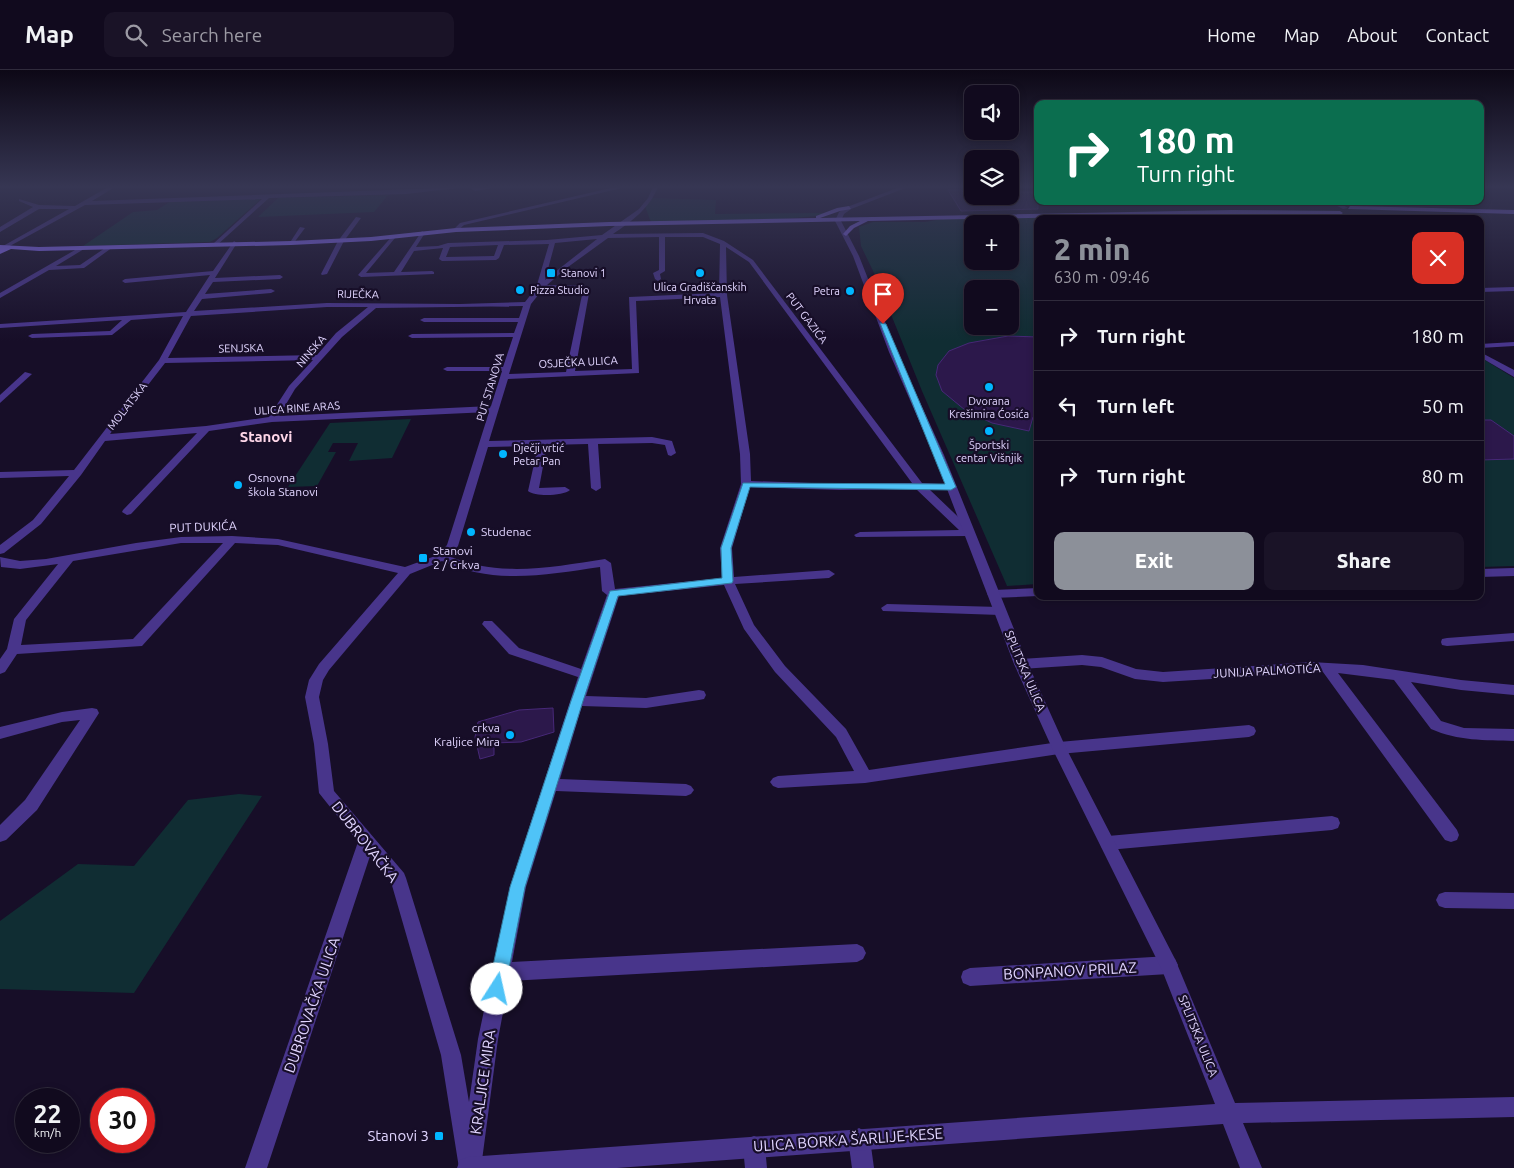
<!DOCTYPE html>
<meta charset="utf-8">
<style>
:root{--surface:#110a1e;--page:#1a1327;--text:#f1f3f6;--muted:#9c9aa4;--line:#302b3c;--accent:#8c9099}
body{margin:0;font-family:Ubuntu,sans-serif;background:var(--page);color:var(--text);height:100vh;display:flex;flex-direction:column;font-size:19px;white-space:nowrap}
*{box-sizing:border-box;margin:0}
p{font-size:16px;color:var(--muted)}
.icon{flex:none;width:28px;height:28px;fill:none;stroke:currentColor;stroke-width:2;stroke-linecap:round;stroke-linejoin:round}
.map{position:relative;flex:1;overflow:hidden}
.side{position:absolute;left:1034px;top:145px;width:450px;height:385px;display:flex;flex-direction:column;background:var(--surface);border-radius:10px;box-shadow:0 2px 8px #0003,0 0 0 1px var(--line)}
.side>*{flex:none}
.guide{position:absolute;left:1034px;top:30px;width:450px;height:105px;border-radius:10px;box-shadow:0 2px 8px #0003,0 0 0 1px var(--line);background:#0b6e4f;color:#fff;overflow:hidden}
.buttons{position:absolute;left:964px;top:15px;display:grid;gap:10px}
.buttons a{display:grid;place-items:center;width:55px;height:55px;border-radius:10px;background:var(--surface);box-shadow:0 2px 8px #0003,0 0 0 1px var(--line);font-size:25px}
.speed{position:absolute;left:15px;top:1018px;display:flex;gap:10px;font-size:25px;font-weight:700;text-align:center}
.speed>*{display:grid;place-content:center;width:65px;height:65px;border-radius:50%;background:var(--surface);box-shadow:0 2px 8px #0003,0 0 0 1px var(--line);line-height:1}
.speed small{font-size:12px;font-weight:400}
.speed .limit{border:8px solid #d22;background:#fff;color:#111}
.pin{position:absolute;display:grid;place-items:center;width:42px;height:42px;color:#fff;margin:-51px -21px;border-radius:50% 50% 50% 0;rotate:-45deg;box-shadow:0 0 5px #0007}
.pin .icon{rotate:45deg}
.me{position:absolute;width:55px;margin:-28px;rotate:10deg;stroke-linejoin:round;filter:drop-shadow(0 0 4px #0008)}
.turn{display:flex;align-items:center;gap:18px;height:105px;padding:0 20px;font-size:22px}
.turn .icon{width:65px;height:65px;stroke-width:2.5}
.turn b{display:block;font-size:35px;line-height:42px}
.round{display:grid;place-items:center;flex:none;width:52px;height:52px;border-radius:10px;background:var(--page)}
.overview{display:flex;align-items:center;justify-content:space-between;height:85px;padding:0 20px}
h1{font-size:30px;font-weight:800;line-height:38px;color:var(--accent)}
.primary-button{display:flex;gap:10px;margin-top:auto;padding:10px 20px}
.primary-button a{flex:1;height:58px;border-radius:10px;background:var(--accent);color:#fff;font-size:20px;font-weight:800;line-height:58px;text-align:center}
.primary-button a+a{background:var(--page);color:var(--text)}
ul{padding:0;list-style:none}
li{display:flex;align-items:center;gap:15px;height:70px;padding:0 20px;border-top:1px solid var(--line)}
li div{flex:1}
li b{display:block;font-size:19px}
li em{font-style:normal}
header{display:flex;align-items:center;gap:30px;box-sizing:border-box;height:70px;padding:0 25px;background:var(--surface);border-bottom:1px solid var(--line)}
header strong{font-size:24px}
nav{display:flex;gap:28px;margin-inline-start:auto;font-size:18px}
.search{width:350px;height:45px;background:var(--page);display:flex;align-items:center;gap:12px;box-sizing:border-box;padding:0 18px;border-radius:10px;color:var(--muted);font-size:19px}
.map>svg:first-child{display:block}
.green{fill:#102d33;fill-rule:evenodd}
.building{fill:#2c184b;stroke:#472878}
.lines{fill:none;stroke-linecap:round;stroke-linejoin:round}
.minor{fill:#48358b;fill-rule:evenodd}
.tertiary{fill:#48358b;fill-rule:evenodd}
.secondary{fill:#8b6cff;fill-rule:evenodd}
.route{fill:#4fc3f7;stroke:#337fa1}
.poi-dot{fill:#01b6ff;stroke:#170e28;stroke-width:2}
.labels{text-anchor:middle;stroke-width:4.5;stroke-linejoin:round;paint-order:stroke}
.far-poi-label{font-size:11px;fill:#e1d5ff;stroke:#170e28;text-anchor:start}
.far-street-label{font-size:11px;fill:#e1d5ff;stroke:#170e28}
.poi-label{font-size:12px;fill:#e1d5ff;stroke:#170e28;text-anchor:start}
.street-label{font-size:12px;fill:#e1d5ff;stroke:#170e28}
.far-district-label{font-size:15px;font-weight:bold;fill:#ffd7e9;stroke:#170e28}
.near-street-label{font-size:15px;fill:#e1d5ff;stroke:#170e28}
.near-poi-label{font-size:15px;fill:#e1d5ff;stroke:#170e28;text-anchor:end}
</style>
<header>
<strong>Map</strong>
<div class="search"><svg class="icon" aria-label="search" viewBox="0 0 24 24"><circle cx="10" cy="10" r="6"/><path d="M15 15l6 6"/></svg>Search here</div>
<nav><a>Home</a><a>Map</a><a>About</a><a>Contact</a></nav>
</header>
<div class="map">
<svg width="1514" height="1098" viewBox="0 0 1514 1098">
<rect width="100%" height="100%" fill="#170e28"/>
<!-- green -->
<g class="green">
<path d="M388,125L374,142L258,147L278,128Z"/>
<path d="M262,128L217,168L210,172L83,176L133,142L157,140L171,131Z"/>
<path d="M651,128L716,130L715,144L825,143L816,146L782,149L653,153L650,150L645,136Z"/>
<path d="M1232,142L1244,149H1038L1037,514L1007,516L922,321L875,205L861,176L859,157L873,152H925L948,148ZM972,154H1010V191H972ZM972,219H1010V256H972Z"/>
<path d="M1480,287L1514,308V496L1480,497Z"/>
<path d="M411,349L392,388L349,391L358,373H333L328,382H336L317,416L288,417L330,353Z"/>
<path d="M239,724L262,726L134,923L0,919V851L78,794L134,796L188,730Z"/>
</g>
<!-- building -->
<g class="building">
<path d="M948,120H961L964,123H972V126H1010V122H1038V139L961,141Z"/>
<path d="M1008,266L1038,267V347H1033L1029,361L992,353L965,340L942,321L936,305L938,295L949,281L969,273Z"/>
<path d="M1480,350H1491L1514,366V389L1480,390Z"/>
<path d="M553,638L554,662L521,672L494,673V685L480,689L475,667L478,652L519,640Z"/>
</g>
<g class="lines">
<!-- minor -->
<g class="minor">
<path d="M108,117H115L92,131L467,117L406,124L269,128L216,176L214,175V173L262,129L85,135L8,177L3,176L69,139H39L0,162V157L33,137L19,131V129L39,135L75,136Z"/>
<path d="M468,117H498L475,121Z"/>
<path d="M615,117H626L464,155L456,162L453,160L460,153Z"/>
<path d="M653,117H658C649,139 632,151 613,164L703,163L724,171L753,190L922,413L955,415L956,417L951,420L929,419L975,463L969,466L856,467L854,465L860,462L959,460L916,419L840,420L750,417L732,478L734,507L829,500L835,504L829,508L735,514L754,555L785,596L846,659L869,700L1059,672L1249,655L1254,657L1256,661L1254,665L1249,667L1059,684L865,713L778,718L773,716L770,712L773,708L778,706L854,701L836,667L775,602L744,559L724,515L619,526L586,626L646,628L699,620L704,621L706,625L704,629L699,630L646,638L582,636L560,709L686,714L691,716L694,720L691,724L686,726L556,721L526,817L512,892L857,874L863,877L866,883L863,889L857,892L509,911L498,969L481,1098H459L441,985L391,812L370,786L267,1098H245L358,772L319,723L314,674L305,627L309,610L319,594L398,503L278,475L235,473L142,576L17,584L5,602L0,604V589L7,579L14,549L58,494L20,499L1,497L0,487L20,491L46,489L136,473L181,467L232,466L278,469L405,497L438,485L447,475L489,342L272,352L209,361L131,444L127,445L122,442L123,440L197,363L105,371L81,405L41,454L4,483L0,484V475L33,450L69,406L0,408V402L74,400L159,290L183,246L131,250L112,265L32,268L28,266L32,264L110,261L122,250L0,258V254L186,242L210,205L125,213L122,211L125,209L213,201L234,171L237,173L215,208L280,205L283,207L280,209L213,212L205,224L271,219L275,221L271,223L202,229L194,241L327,233L460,234L525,232L536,218L549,174L504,175L499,188L496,190L442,191L439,189L443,178L414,181L401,202L432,201L434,202V204L361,207L358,205L393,165L395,168L366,203L394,202L422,161L425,163L416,177L438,176L448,173L547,170L602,165L639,139L648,128ZM659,167V200L653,203L655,209L658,211L661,209L660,204L665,201V167H703L720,174L719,223L629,227L632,299L575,301L590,218L587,216L547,215L568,197L608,168ZM597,169L545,210L555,173ZM498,175L494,186L446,187L450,177ZM726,177L749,192L912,413L840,414L751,411L750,384L727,225ZM543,219L583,220L566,302L509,304L531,234ZM720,227L740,384L741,414L720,478L722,508L615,519L611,493L605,489C553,497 499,508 449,486L458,476L488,377L538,376L528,421C535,427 563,426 570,420L565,417L539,418L547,375L588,374L591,418L596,421L601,418L598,374L652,373L665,375L668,385L671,386L676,383L672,371L652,367L489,371L508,309L639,303L636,231ZM523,236L519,248H424L420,250L424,252H518L514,263L412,264L408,266L412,268L513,267L503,297H447L443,299L447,301H502L491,336L279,346L295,319L342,267L376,238ZM327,237H368L336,263L317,285L168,288L191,246ZM313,290L289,316L269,347L206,356L110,364L165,293ZM181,473H223L133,569L21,575L26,550L73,491ZM442,491C493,515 546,505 600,497L602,521L607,525L581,599L519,578L492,551H484L482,554L509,584L578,607L510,817L478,969L469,1032L461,985L406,808L404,803L334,721L328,674L319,627L323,610L329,600L410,504Z"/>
<path d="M1328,131H1336L1348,138L1343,139Z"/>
<path d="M1232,140L1234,141L1247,149H1239L1230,143Z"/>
<path d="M356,147L361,148L344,171L327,204L322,205L321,204L338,171Z"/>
<path d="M300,157L305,158L293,174H289Z"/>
<path d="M82,176L85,178L84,179L56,196L80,195L108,176L113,177L84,198L49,200L0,228V223Z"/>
<path d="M1514,217V221L1480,222V218Z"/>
<path d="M1514,272V276L1480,278V274Z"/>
<path d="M1480,282L1514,300V307L1480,287Z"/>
<path d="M25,302L32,304L0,333V325Z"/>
<path d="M1514,498V506L1480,507V499Z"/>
<path d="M1038,518V526L993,528L987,524L993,520Z"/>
<path d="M887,534L1000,537L1006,541L1000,545L883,541L881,538Z"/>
<path d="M1514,563V571L1447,576L1442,575L1441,572L1442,569L1447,568Z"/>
<path d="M1082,585L1102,587L1136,599L1163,602L1311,592L1363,595L1461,610L1514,615V625L1461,620L1411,612L1441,651L1464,658L1514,659V671C1485,670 1458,671 1431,659L1394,610L1338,603L1457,760L1459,765L1457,770L1451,772L1445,770L1323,602L1163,612L1135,609L1101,597L1082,595L1021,599L1016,597L1014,594L1016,591L1021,589Z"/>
<path d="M92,638L97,639L99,643L37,740L6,770L0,772V755L25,730L80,650L62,652L0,669V657L62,642Z"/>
<path d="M1332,746L1338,748L1340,753L1338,758L1332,760L1108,780L1102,778L1100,773L1102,768L1108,766Z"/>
<path d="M1445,822L1514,823V839L1445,838L1439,836L1436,830L1439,824Z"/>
<path d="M1169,886L1175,889L1178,895L1175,901L1169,904L970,916L963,913L961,907L963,901L970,898Z"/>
<path d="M859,1058L866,1062L870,1069L874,1098H852L848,1069L852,1062Z"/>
<path d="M754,1066L762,1069L765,1077L767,1098H745L743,1077L746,1069Z"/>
</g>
<!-- tertiary -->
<path class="tertiary" d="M900,117H908L851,139L844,144L841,151L859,186L897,282L944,385L1028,594L1066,678L1175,889L1235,1033L1514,1027V1047L1243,1053L1262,1098H1240L1223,1054L617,1098H457L460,1090L468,1087L1215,1034L1162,900L1052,678L1014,594L934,385L889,282L853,186L835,151L839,142L847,137Z"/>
<!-- secondary -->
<g class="secondary">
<path d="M849,136L851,139L840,141L820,148L1232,140L1340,141L1343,143L1340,145L1232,144L868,151L854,158L846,166L843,164L850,156L860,151L609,156L456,162L371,171L291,175L39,181L11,179L0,184V175L39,177L291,171L371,167L456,158L609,152L816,148V146L837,138Z"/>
<path d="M1350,136L1514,140V144L1348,139Z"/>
</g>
</g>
<!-- sky -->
<linearGradient id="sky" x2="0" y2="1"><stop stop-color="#0d0816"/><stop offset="0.43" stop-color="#363653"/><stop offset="1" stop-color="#363653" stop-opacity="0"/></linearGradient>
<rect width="1514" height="271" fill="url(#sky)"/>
<!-- route -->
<path class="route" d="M880,253L886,254L956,417L951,420L750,417L731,478L733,511L732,513L618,526L583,631L525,817L505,919L503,925L497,927L491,925L488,919L510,817L571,631L610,521L722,508L721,478L743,413L945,414Z"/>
<!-- markers -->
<g class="poi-dot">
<rect x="546" y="198" width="10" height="10" rx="2.5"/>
<circle cx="700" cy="203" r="5"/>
<circle cx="520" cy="220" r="5"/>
<circle cx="850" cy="221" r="5"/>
<circle cx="989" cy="317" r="5"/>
<circle cx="989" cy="361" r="5"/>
<circle cx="503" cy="384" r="5"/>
<circle cx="238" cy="415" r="5"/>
<circle cx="471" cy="462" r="5"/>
<rect x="418" y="483" width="10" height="10" rx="2.5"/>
<circle cx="510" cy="665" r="5"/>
<rect x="434" y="1061" width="10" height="10" rx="2.5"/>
</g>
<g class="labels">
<!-- far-poi labels -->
<g class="far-poi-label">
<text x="561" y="207">Stanovi 1</text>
<text x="700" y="221" text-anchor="middle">Ulica Gradiščanskih<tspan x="700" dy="13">Hrvata</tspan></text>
<text x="530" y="224">Pizza Studio</text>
<text x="840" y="225" text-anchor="end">Petra</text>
<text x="989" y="335" text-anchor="middle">Dvorana<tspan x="989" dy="13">Krešimira Ćosića</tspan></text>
<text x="989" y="379" text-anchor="middle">Športski<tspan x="989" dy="13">centar Višnjik</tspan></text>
<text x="513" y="382">Dječji vrtić<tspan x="513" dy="13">Petar Pan</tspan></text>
</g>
<!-- far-street labels -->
<g class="far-street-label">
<text transform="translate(358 224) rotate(1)" y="4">RIJEČKA</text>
<text transform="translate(807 248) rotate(53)" y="4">PUT GAZIĆA</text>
<text transform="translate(241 278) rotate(-1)" y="4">SENJSKA</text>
<text transform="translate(311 281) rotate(-49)" y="4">NINSKA</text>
<text transform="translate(578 292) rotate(-3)" y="4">OSJEČKA ULICA</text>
<text transform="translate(490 317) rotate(-73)" y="4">PUT STANOVA</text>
<text transform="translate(127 336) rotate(-52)" y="4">MOLATSKA</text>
<text transform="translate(297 338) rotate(-4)" y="4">ULICA RINE ARAS</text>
</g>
<!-- poi labels -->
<g class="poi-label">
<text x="248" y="412">Osnovna<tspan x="248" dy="14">škola Stanovi</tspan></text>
<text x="481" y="466">Studenac</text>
<text x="433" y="485">Stanovi<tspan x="433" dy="14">2 / Crkva</tspan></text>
<text x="500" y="662" text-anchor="end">crkva<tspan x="500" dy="14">Kraljice Mira</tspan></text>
</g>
<!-- street labels -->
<g class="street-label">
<text transform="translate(203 457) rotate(-2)" y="4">PUT DUKIĆA</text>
<text transform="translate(1025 601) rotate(67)" y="4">SPLITSKA ULICA</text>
<text transform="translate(1267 601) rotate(-3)" y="4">JUNIJA PALMOTIĆA</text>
<text transform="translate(1198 966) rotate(68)" y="4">SPLITSKA ULICA</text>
</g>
<!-- far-district labels -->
<g class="far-district-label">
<text x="266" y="372">Stanovi</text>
</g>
<!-- near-street labels -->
<g class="near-street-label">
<text transform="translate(365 772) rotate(52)" y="5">DUBROVAČKA</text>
<text transform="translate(1070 901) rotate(-3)" y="5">BONPANOV PRILAZ</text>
<text transform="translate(312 935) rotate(-71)" y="5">DUBROVAČKA ULICA</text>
<text transform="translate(483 1012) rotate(-82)" y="5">KRALJICE MIRA</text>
<text transform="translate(848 1070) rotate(-4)" y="5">ULICA BORKA ŠARLIJE-KESE</text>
</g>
<!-- near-poi labels -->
<g class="near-poi-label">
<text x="429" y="1071">Stanovi 3</text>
</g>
</g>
</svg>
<div class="buttons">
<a><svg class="icon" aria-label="sound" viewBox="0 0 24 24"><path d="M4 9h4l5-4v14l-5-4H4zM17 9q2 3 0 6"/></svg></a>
<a><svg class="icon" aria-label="layers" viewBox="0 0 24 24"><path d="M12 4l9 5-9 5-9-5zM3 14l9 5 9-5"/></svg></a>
<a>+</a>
<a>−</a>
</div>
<div class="speed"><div>22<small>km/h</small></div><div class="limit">30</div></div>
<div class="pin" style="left:883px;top:254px;background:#d93025"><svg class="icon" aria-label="arrive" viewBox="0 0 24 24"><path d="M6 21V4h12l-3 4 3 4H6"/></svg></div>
<svg class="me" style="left:497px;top:919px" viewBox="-20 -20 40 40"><circle r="19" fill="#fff"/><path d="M0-13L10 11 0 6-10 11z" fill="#4fc3f7"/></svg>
<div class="guide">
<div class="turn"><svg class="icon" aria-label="right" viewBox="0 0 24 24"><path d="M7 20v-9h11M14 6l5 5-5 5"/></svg><div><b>180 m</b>Turn right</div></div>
</div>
<section class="side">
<div class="overview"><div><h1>2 min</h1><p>630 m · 09:46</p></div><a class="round" style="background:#d93025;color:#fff"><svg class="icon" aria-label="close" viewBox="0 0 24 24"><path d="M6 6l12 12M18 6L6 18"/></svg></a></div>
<ul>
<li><svg class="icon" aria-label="right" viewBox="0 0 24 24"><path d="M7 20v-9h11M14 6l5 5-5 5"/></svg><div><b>Turn right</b></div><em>180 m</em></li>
<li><svg class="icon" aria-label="left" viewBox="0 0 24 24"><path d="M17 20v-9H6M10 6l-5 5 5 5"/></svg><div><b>Turn left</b></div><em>50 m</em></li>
<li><svg class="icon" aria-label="right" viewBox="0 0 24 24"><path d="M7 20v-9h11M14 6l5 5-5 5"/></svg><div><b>Turn right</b></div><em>80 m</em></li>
</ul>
<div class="primary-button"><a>Exit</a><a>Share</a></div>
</section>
</div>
